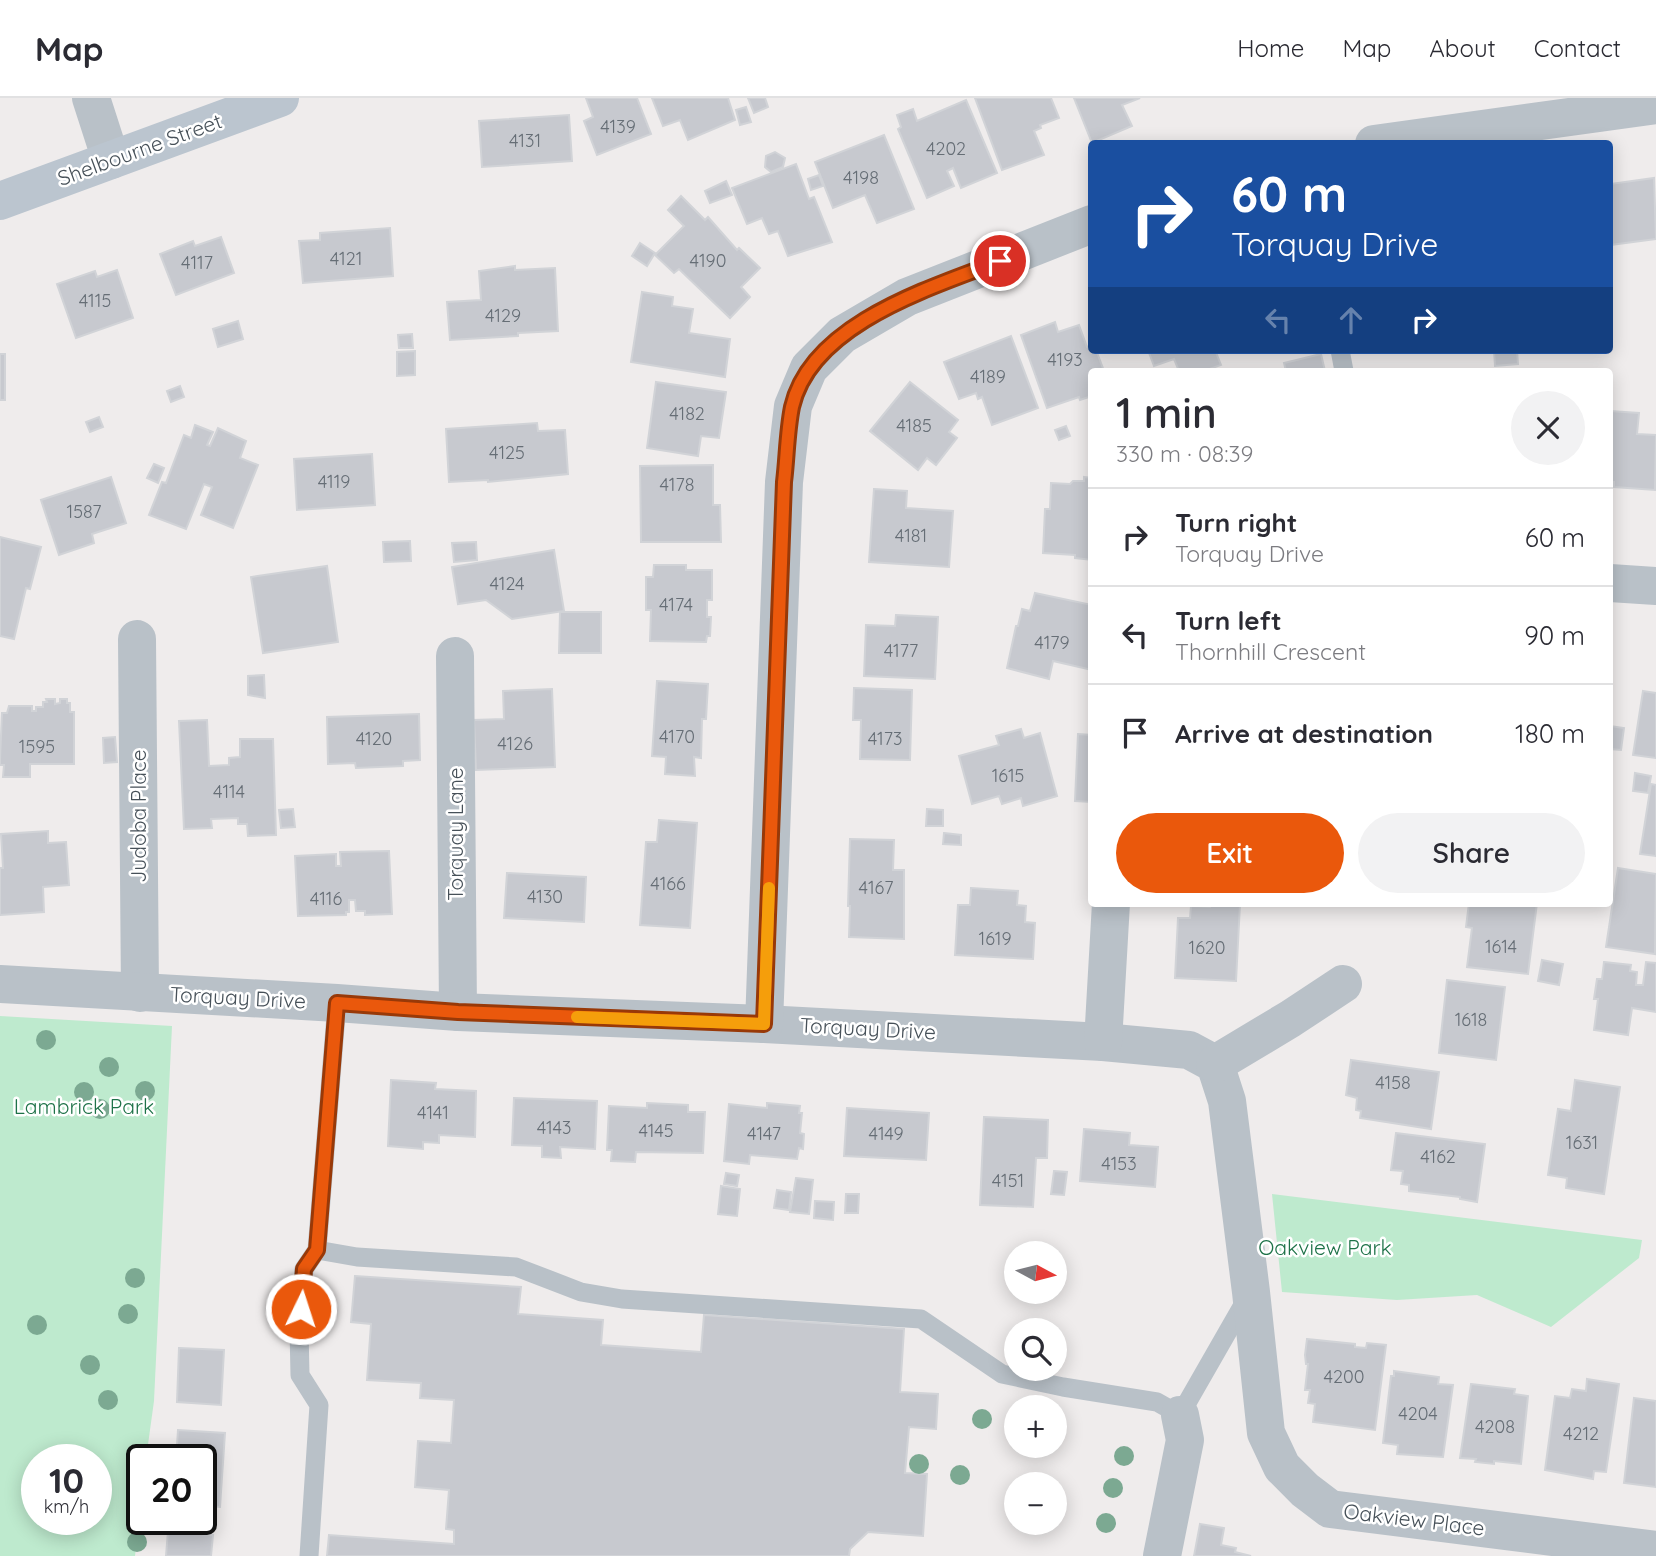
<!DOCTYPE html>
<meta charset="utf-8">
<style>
:root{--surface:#fff;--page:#f2f2f3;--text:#2b2b33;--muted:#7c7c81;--line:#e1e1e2;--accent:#ea580c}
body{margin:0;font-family:Quicksand,sans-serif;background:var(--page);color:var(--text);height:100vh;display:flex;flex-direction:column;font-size:26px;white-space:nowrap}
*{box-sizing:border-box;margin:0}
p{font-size:23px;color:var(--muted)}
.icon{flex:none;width:38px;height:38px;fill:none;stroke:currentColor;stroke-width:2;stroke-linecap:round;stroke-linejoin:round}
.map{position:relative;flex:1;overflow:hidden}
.panel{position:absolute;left:1088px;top:270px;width:525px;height:539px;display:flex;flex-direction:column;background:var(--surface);border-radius:7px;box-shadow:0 4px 18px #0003}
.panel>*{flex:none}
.top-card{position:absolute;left:1088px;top:42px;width:525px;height:214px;border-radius:7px;box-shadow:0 4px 18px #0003;background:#1a4fa0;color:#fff;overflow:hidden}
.needle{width:46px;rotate:97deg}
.buttons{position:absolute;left:1004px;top:1143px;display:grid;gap:14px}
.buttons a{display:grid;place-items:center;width:63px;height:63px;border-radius:50%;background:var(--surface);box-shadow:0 4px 18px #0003;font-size:35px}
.speed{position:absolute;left:21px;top:1346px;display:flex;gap:14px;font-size:35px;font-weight:700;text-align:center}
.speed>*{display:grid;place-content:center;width:91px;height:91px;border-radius:50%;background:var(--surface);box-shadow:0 4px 18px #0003;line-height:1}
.speed small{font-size:18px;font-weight:400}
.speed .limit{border:4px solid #111;border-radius:10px;background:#fff;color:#111}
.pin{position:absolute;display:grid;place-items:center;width:60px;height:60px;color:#fff;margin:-30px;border:4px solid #fff;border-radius:50%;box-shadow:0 2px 7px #0007}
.me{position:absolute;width:77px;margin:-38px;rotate:4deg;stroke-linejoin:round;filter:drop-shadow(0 0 5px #0008)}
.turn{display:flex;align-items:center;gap:24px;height:147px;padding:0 28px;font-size:32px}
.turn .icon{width:91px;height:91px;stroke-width:2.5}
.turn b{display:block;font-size:49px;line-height:60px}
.lanes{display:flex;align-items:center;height:66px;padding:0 28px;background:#0003;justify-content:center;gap:35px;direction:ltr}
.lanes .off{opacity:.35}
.round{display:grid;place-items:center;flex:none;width:74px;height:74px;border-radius:37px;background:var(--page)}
.head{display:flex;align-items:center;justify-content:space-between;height:119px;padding:0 28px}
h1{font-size:42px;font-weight:600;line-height:52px}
.action{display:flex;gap:14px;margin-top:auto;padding:14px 28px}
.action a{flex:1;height:80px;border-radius:42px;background:var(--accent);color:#fff;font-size:28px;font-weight:600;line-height:80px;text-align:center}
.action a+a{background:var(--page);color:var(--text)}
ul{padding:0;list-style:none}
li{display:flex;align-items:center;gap:21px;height:98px;padding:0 28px;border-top:2px solid var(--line)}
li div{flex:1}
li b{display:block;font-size:26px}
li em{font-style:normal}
header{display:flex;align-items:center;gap:42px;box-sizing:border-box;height:98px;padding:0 35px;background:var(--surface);border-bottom:2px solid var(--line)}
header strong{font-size:33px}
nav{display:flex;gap:38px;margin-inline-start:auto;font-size:24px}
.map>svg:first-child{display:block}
.green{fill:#beeace;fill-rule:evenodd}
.building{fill:#c7c9cf;stroke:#d1d3d7;stroke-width:2}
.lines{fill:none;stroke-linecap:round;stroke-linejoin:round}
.lane{stroke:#b9c1c8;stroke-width:19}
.street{stroke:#b9c1c8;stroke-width:38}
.secondary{stroke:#bbc5cf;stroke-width:38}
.tree{fill:#7ca992}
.route-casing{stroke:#983908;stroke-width:18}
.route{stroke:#ea580c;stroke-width:12}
.slow{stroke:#f59e0b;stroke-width:12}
.labels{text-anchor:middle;stroke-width:5;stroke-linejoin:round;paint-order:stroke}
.number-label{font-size:18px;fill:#666e76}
.street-label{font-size:21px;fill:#465058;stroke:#fff}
.park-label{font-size:21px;fill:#1e7248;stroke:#fff}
</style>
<header>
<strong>Map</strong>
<nav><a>Home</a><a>Map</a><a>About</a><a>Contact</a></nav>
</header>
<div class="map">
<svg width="1656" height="1458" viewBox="0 0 1656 1458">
<rect width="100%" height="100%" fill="#efecec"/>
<!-- green -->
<g class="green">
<path d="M0,918L172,928L154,1303L146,1361L142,1362V1400L135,1458H0ZM37,1362H96V1421H37Z"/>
<path d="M1272,1096L1642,1142L1639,1160L1551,1229L1477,1197L1397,1202L1282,1194Z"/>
</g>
<!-- building -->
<g class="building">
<path d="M586,0H637L651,36L597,57L584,23L593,19Z"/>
<path d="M652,0H728L735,22L688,42L680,22L663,28Z"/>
<path d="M748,0H765L768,9L754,15Z"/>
<path d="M975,0H1051L1059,20L1040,27L1041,30L1034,33L1044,57L1002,72Z"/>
<path d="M1074,0H1140L1122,7L1132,28L1092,45Z"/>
<path d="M966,2L997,75L961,90L953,70L947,73L954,88L927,100L898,31L901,29L897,17L913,11L917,23Z"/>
<path d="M746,9L751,24L740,27L736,12Z"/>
<path d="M569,17L572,63L482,69L479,23Z"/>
<path d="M884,37L914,111L877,125L865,97L833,110L815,64Z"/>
<path d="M775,54L785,60L783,69L771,74L765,69L766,58Z"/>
<path d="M796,66L809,101L814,99L832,144L788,158L778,133L769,136L762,120L747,126L732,90Z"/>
<path d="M819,77L823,88L811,92L808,81Z"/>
<path d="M1654,80L1656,141L1610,147V86Z"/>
<path d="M726,83L732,97L710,105L705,93Z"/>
<path d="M681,98L705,122L708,119L737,152L739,150L760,170L741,189L750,199L730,220L679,171L674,175L655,157L684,128L668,112Z"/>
<path d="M390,130L393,178L303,185L299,143L320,142V135Z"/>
<path d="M221,139L234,175L176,197L160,156L193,143L195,148Z"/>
<path d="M640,145L655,155L647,168L632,158Z"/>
<path d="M515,168V172L555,170L558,233L518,235V238L450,242L447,204L481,202L479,173Z"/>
<path d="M117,172L133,220L76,240L57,186L95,173L97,179Z"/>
<path d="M642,194L673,199L672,208L693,211L689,235L730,241L725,279L631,264Z"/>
<path d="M238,223L243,241L218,249L213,231Z"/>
<path d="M1055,224L1058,234L1079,227L1087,249L1092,247V252H1096L1104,273H1092V298L1080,302L1079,299L1047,310L1021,237Z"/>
<path d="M412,236L413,250H399L398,237Z"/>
<path d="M1011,238L1038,310L992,327L982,299L978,301L976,295L959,301L944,264Z"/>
<path d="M1148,252H1215L1221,267L1204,273H1179L1174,261L1154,268Z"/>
<path d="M1494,252H1517L1518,266L1495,268Z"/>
<path d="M415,253V277L397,278V254Z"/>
<rect x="0" y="256" width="5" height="46"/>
<path d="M1321,256L1325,273H1286L1284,265Z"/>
<path d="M656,284L726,294L719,340L701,338L698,358L647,350Z"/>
<path d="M910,284L958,322L949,334L957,340L936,367L927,360L918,372L870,333Z"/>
<path d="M180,288L184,299L171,304L167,293Z"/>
<path d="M1610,313L1639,315L1637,336L1656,337L1655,392L1614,389V384H1610Z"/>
<path d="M99,319L103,329L90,334L86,324Z"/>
<path d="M537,325L538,333L565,332L568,376L488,384V382L449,384L446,331Z"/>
<path d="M195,327L213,334L207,347L210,348L218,330L246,343L240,360L258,367L233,430L201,417L212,389L204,386L186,431L149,417L162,384L166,385L184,337L191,340Z"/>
<path d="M1066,328L1070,338L1059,342L1055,332Z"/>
<path d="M372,356L375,407L297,412L294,361Z"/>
<path d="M154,366L164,370L158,385L147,380Z"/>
<path d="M713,367V407H720L721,444H641L640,368Z"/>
<path d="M111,379L126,425L92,436L94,445L59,457L41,402Z"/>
<path d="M1084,379L1092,380V462L1075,460V457L1043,455L1045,411H1050L1051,385L1070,386L1073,383H1084Z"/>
<path d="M874,391L907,393L906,410L953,413L949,469L869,464Z"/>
<path d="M0,439L41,449L30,491L26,490L14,541L0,538Z"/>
<path d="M410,443L411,463L384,464L383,444Z"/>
<path d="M476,444L477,462L454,464L452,445Z"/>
<path d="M554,452L564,513L512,521L486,502L458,506L452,469Z"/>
<path d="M654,467H686V472H712V502H707V519H711L710,538H707L706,544L650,543L651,512H646V479H653Z"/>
<path d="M327,468L338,544L263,555L251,479Z"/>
<path d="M1035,495L1092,507V572L1053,563L1049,581L1007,570L1016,528H1018L1022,511L1030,513Z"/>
<path d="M560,514H601V555H559Z"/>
<path d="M896,517L938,519L935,581L864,578L866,527L895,528Z"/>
<path d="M264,577L265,600L248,597V578Z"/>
<path d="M657,583L708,586L706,621H702L701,660L694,659L695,678L665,676L666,659L652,658Z"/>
<path d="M854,590L912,592L910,662L860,661L861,622H853Z"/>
<path d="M552,591L555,669L476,672L474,622L504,621L503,593Z"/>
<path d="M1643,593L1656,595V660L1633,657Z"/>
<path d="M46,601H55V606L60,605V601H67V605H70V614H74V666H30V679H3L4,667H0V661L2,615H7L9,608H32V613H36V609H43V604H47Z"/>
<path d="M419,616L420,662L403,663V668L356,670L355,665L328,666L327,619Z"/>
<path d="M207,622L209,668L229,667V660L240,659V641H273L276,737L248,738L247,726H238V720L211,721L212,730L184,731L179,623Z"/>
<path d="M1610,628L1624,630L1621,652L1610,651Z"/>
<path d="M1021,631L1024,640L1040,635L1057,698L1023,708L1021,700L1002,706L999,698L972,706L959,658L999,647L996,638Z"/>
<path d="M1078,636L1092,637V704L1075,703Z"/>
<path d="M115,639L117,664L104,665L103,640Z"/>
<path d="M1635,675L1651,678L1648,695L1633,693Z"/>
<path d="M1651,686L1656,687V758L1640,756Z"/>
<path d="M293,711L295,729L281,730L279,712Z"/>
<path d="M927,711L943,712V728H926Z"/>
<path d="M659,722L697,725L690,830L640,827L646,744H657Z"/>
<path d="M48,733V745L66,744L69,787L43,789L44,814L0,817V770H3L1,736Z"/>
<path d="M944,735L961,737V747L943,746Z"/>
<path d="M850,741L894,742L893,772H904V841L849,839L850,808H848Z"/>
<path d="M389,753L392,816L365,817V813H356L355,802H349V814H346V817L298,818L295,758L336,756V768H341L340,754Z"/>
<path d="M1618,770L1656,776L1655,856L1606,849Z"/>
<path d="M507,775L586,779L584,824L504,820Z"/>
<path d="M971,790L1018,793L1017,807L1026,808L1025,824L1035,825L1033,861L955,857L958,807H970Z"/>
<path d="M1211,805L1240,806L1236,883L1175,880L1178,820H1190L1191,808L1210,809Z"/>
<path d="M1469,805H1537L1528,876L1467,869L1472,830L1466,829Z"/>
<path d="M1542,862L1563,866L1559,887L1538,883Z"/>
<path d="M1604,864L1631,867L1630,873L1637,874L1636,887H1643L1646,864L1656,865V914L1632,910L1628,937L1594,932L1598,901H1594L1597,881H1602Z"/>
<path d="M1447,882L1505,889L1496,962L1439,955Z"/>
<path d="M1351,962L1439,974L1431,1031L1360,1020L1361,1013L1356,1012L1357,1000L1346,997Z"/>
<path d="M391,982L436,985L435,991L476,993L475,1039L439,1037V1045L423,1044V1051L388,1048Z"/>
<path d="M1575,982L1620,989L1604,1096L1566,1090L1567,1080L1548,1077L1558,1011L1571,1013Z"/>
<path d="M514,1000L597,1003L595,1051L560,1049L561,1060L542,1059V1048L512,1047Z"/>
<path d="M647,1005L688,1007V1014H705L703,1055L636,1054L635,1064L611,1063L612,1052H607L609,1008L647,1010Z"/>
<path d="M767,1005L800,1008L799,1015H802L800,1035L804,1036L803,1051L799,1050L797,1061L750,1057L749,1066L724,1063L729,1006L767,1010Z"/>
<path d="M847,1010L929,1015L926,1062L844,1058Z"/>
<path d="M984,1019L1048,1022L1047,1060H1036L1033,1109L980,1107Z"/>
<path d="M1084,1031L1130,1035L1129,1047L1158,1049L1155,1089L1080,1083Z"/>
<path d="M1396,1035L1485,1046L1477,1104L1460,1101V1099L1409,1093V1087L1401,1086L1403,1073L1391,1072Z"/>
<path d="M1054,1073L1067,1074L1064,1097L1051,1096Z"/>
<path d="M726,1075L739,1077L737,1088L724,1086Z"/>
<path d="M796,1080L813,1082L809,1116L790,1114Z"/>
<path d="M721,1088L740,1091L737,1118L718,1116Z"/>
<path d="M777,1092L791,1094L789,1112L774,1110Z"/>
<path d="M846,1096H859L858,1115H845Z"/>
<path d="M815,1103L834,1104L833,1122L814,1120Z"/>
<path d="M355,1178L521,1189L518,1216L603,1222L601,1247L701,1254L704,1217L904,1231L900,1294L938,1296L936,1331L909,1329L905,1375L927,1376L923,1438L868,1434L850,1451L849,1458H327L329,1437L454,1446V1432L446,1431L449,1392L415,1389L418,1343L451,1345L454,1302L420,1300L421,1285L367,1282L371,1226L351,1224Z"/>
<path d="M1307,1241L1355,1246V1249L1366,1250L1367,1245L1386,1247L1375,1332L1313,1324L1315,1306L1308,1305L1310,1292H1305L1308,1266H1306L1305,1257Z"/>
<path d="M179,1250L224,1252L221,1307L177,1304Z"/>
<path d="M1394,1273L1439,1279L1438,1286L1453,1287L1443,1359L1397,1356L1398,1347L1383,1345L1391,1278H1394Z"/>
<path d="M1587,1281L1619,1286L1606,1374L1594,1373L1593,1381L1545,1372L1555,1298L1570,1300L1572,1291L1586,1293Z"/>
<path d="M1471,1286L1515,1291L1514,1296L1528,1298L1521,1366L1494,1363V1366L1475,1364L1476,1361L1460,1360Z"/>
<path d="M1634,1300L1656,1303V1389L1624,1385Z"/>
<path d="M178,1332L225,1335L220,1409L201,1407V1362H176Z"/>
<path d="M1200,1426L1224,1430L1221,1447L1236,1450L1235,1454L1251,1458H1194Z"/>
<path d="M168,1433L213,1437L211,1458H166Z"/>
</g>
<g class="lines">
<!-- lane -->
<g class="lane">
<path d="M1340,252L1344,273"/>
<path d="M317,1152L357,1159L516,1169L581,1194L622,1201L921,1221L1002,1276L1063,1289L1157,1304L1180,1317L1247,1200"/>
<path d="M309,1458L319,1307L300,1277L299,1231L304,1171L317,1152L337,905"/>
</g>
<!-- street -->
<g class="street">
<path d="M91,0L111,62"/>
<path d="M1374,46L1656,7"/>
<path d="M1610,485L1656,488"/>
<path d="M137,541L140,895"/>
<path d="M455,558L458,914"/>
<path d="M0,886L337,905L458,914L764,926L1103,944L1189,952L1215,966L1227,1003L1251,1194L1266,1335L1282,1369L1305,1392L1330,1411L1656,1452"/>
<path d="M764,926L784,384L793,308L809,270L842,237L907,199L1092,126"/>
<path d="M1103,944L1111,805"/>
<path d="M1215,966L1290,921L1343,886"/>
<path d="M1162,1458L1185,1342L1180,1317"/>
</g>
<!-- secondary -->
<path class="secondary" d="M0,103L280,0"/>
</g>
<!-- trees -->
<g class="tree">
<circle cx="46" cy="942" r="10"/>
<circle cx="109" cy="969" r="10"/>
<circle cx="145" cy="993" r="10"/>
<circle cx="84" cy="994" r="10"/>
<circle cx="100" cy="1011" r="10"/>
<circle cx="135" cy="1180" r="10"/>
<circle cx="128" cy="1216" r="10"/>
<circle cx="37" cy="1227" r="10"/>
<circle cx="90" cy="1267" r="10"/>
<circle cx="108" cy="1302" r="10"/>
<circle cx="982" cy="1321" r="10"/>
<circle cx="1124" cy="1358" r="10"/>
<circle cx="919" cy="1366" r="10"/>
<circle cx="960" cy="1377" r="10"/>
<circle cx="1113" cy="1390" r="10"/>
<circle cx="1106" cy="1425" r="10"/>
<circle cx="137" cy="1444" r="10"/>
</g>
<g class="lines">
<defs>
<path id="route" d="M301,1211L304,1171L317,1152L337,905L458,914L764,926L784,384C787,360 787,334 792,309C811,226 930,190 1000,163"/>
</defs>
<!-- route casing -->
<use href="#route" class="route-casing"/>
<!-- route -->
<use href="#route" class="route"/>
<!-- slow -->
<path class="slow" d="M577,919L764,926L769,790"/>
</g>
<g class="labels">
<!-- number labels -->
<g class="number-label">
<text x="618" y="35">4139</text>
<text x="525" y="49">4131</text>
<text x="946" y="57">4202</text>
<text x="861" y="86">4198</text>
<text x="346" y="167">4121</text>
<text x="708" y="169">4190</text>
<text x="197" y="171">4117</text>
<text x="95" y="209">4115</text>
<text x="503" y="224">4129</text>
<text x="1065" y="268">4193</text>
<text x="988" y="285">4189</text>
<text x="687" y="322">4182</text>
<text x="914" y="334">4185</text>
<text x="507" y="361">4125</text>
<text x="334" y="390">4119</text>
<text x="677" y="393">4178</text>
<text x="84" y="420">1587</text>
<text x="911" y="444">4181</text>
<text x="507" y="492">4124</text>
<text x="676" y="513">4174</text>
<text x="1052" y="551">4179</text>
<text x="901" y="559">4177</text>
<text x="677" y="645">4170</text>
<text x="374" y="647">4120</text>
<text x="885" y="647">4173</text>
<text x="515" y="652">4126</text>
<text x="37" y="655">1595</text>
<text x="1008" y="684">1615</text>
<text x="229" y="700">4114</text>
<text x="668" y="792">4166</text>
<text x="876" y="796">4167</text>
<text x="545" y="805">4130</text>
<text x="326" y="807">4116</text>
<text x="995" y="847">1619</text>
<text x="1501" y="855">1614</text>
<text x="1207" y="856">1620</text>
<text x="1471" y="928">1618</text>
<text x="1393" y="991">4158</text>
<text x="433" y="1021">4141</text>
<text x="554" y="1036">4143</text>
<text x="656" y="1039">4145</text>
<text x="764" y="1042">4147</text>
<text x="886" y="1042">4149</text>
<text x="1582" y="1051">1631</text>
<text x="1438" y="1065">4162</text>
<text x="1119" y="1072">4153</text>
<text x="1008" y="1089">4151</text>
<text x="1344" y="1285">4200</text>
<text x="1418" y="1322">4204</text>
<text x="1495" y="1335">4208</text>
<text x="1581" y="1342">4212</text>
</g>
<!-- street labels -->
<g class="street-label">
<text transform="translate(140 52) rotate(-20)" y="7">Shelbourne Street</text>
<text transform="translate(139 718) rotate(-90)" y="7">Judoba Place</text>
<text transform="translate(456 736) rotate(-90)" y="7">Torquay Lane</text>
<text transform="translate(238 900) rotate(3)" y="7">Torquay Drive</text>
<text transform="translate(868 931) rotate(3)" y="7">Torquay Drive</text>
<text transform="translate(1414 1422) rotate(7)" y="7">Oakview Place</text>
</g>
<!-- park labels -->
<g class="park-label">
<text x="84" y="1016">Lambrick Park</text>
<text x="1325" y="1157">Oakview Park</text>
</g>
</g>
</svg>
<div class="buttons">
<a><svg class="needle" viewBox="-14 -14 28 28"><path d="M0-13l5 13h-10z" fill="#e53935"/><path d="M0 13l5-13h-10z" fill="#7c7c81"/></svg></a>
<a><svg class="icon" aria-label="search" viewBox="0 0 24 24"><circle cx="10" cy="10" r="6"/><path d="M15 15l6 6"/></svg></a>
<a>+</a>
<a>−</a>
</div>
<div class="speed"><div>10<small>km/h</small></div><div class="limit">20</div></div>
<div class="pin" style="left:1000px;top:163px;background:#d93025"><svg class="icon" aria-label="arrive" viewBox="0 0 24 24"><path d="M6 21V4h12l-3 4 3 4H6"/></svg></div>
<svg class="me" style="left:301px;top:1211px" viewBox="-20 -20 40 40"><circle r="17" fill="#ea580c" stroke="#fff" stroke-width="3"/><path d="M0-11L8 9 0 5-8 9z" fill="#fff"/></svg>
<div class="top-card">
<div class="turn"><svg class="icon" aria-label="right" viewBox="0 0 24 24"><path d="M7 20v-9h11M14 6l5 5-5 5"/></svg><div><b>60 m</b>Torquay Drive</div></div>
<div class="lanes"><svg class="icon off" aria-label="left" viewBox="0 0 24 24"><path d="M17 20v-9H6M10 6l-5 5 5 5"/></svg><svg class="icon off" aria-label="ahead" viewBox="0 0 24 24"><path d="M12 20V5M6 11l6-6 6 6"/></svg><svg class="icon" aria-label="right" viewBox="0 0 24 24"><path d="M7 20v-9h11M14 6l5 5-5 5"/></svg></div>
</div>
<section class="panel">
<div class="head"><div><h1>1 min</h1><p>330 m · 08:39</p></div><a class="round"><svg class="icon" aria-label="close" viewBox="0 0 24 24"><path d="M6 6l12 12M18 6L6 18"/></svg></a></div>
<ul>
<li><svg class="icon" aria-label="right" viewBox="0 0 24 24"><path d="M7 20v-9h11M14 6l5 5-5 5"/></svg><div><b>Turn right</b><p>Torquay Drive</p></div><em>60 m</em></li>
<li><svg class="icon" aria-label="left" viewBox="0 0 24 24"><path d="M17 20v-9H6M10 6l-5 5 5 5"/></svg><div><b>Turn left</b><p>Thornhill Crescent</p></div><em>90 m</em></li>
<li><svg class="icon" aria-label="arrive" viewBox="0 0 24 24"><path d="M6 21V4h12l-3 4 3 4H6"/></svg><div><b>Arrive at destination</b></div><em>180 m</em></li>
</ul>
<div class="action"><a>Exit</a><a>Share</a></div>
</section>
</div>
